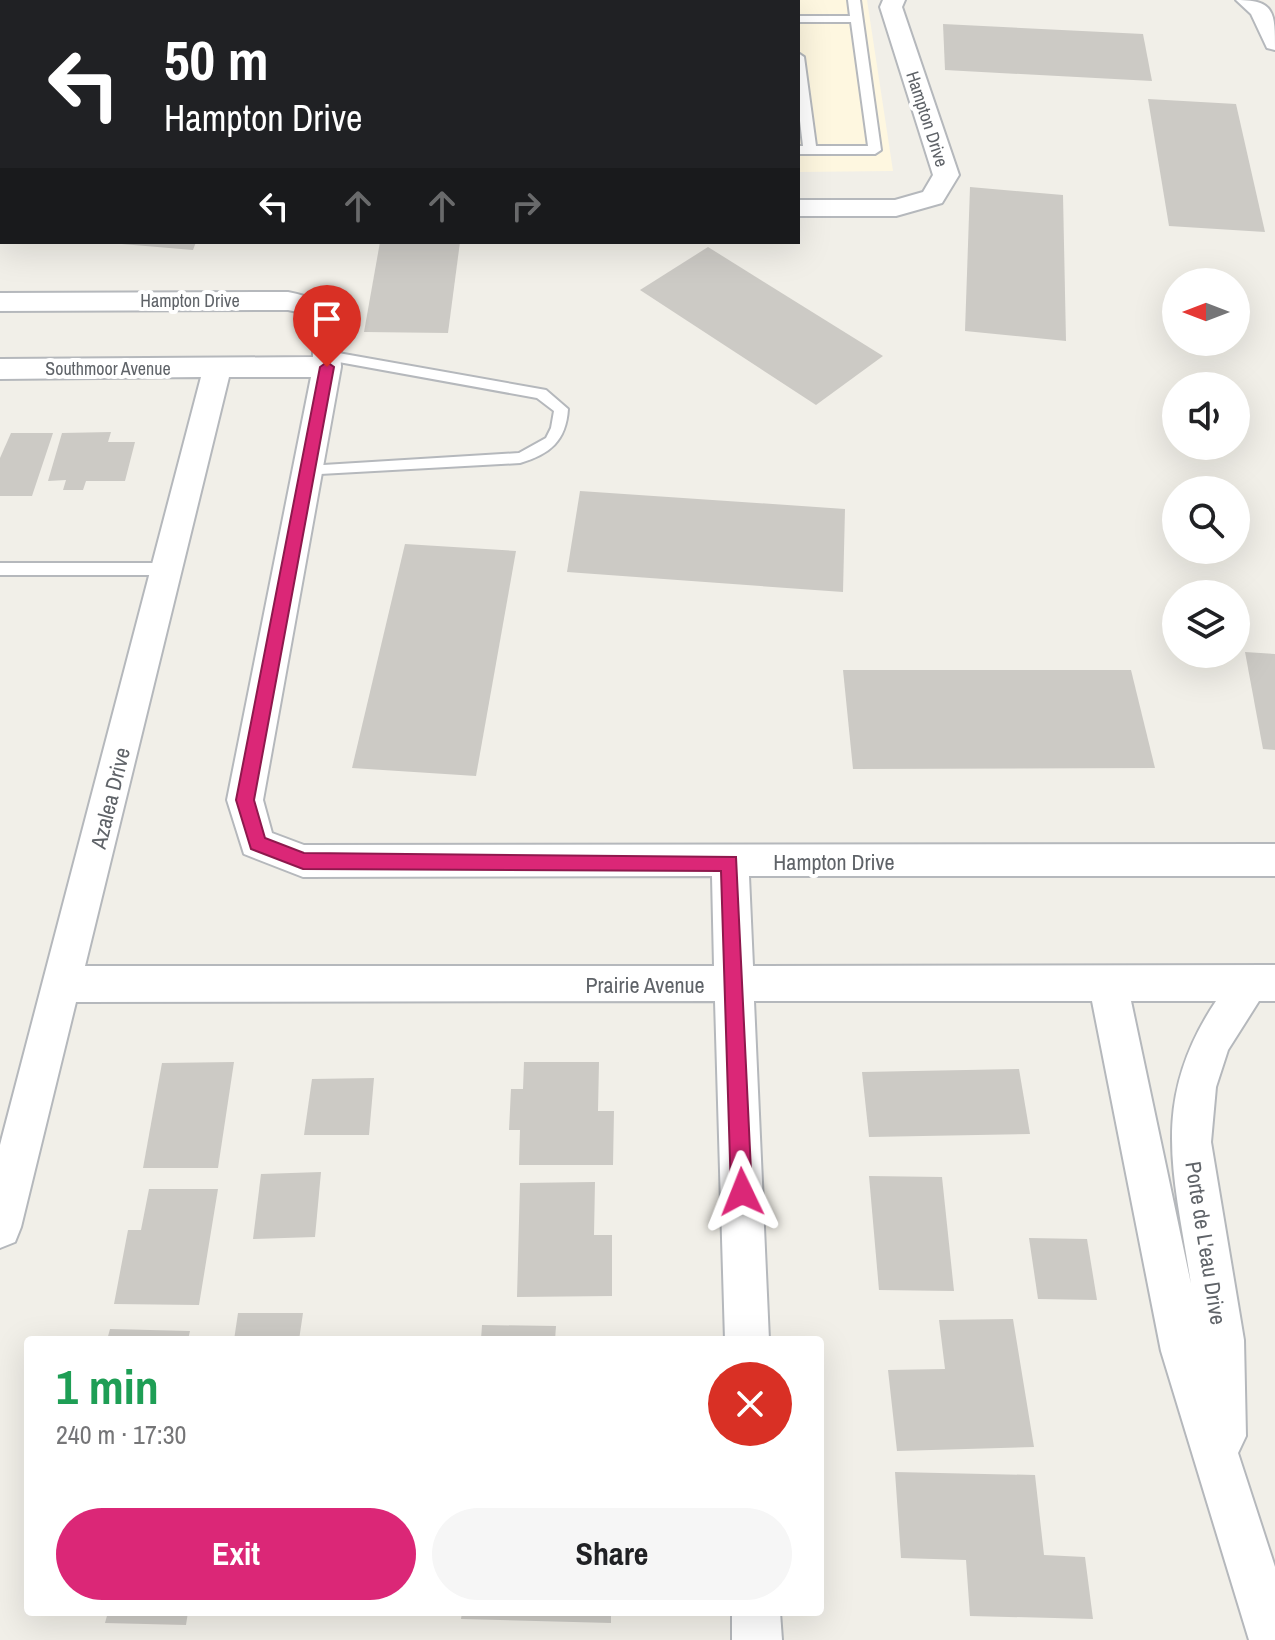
<!DOCTYPE html>
<meta charset="utf-8">
<style>
:root{--surface:#fff;--page:#f6f6f6;--text:#202124;--muted:#757577;--accent:#db2777}
body{margin:0;font-family:"Archivo Narrow",sans-serif;background:var(--page);color:var(--text);height:100vh;display:flex;flex-direction:column;font-size:30px;white-space:nowrap}
*{box-sizing:border-box;margin:0}
p{font-size:26px;color:var(--muted)}
.icon{flex:none;width:44px;height:44px;fill:none;stroke:currentColor;stroke-width:2;stroke-linecap:round;stroke-linejoin:round}
.map{position:relative;flex:1;overflow:hidden}
.side{position:absolute;left:24px;top:1336px;width:800px;height:280px;display:flex;flex-direction:column;background:var(--surface);border-radius:8px;box-shadow:0 8px 32px #0002}
.side>*{flex:none}
.top-card{position:absolute;left:0px;top:0px;width:800px;height:244px;box-shadow:0 8px 32px #0002;background:#202124;color:#fff;overflow:hidden}
.needle{width:52px;rotate:270deg}
.controls{position:absolute;left:1162px;top:268px;display:grid;gap:16px}
.controls a{display:grid;place-items:center;width:88px;height:88px;border-radius:50%;background:var(--surface);box-shadow:0 8px 32px #0002;font-size:40px}
.pin{position:absolute;display:grid;place-items:center;width:68px;height:68px;color:#fff;margin:-82px -34px;border-radius:50% 50% 50% 0;rotate:-45deg;box-shadow:0 0 8px #0007}
.pin .icon{rotate:45deg}
.me{position:absolute;width:88px;margin:-44px;rotate:358deg;stroke-linejoin:round;filter:drop-shadow(0 0 6px #0008)}
.turn{display:flex;align-items:center;gap:28px;height:168px;padding:0 32px;font-size:36px}
.turn .icon{width:104px;height:104px;stroke-width:2.5}
.turn b{display:block;font-size:56px;line-height:68px}
.lanes{display:flex;align-items:center;height:76px;padding:0 32px;background:#0003;justify-content:center;gap:40px;direction:ltr}
.lanes .off{opacity:.35}
.round{display:grid;place-items:center;flex:none;width:84px;height:84px;border-radius:42px;background:var(--page)}
.summary{display:flex;align-items:center;justify-content:space-between;height:136px;padding:0 32px}
h1{font-size:48px;font-weight:700;line-height:60px;color:#1e9e55}
.cta{display:flex;gap:16px;margin-top:auto;padding:16px 32px}
.cta a{flex:1;height:92px;border-radius:48px;background:var(--accent);color:#fff;font-size:32px;font-weight:700;line-height:92px;text-align:center}
.cta a+a{background:var(--page);color:var(--text)}
.map>svg:first-child{display:block}
.commercial{fill:#fef7e0}
.building{fill:#cccac5}
.lines{fill:none;stroke-linecap:round;stroke-linejoin:round}
.service-casing{stroke:#b5b8bc;stroke-width:4}
.minor-casing{stroke:#b5b8bc;stroke-width:4}
.service{fill:#fff;fill-rule:evenodd}
.minor{fill:#fff;fill-rule:evenodd}
.route{fill:#db2777;stroke:#8e194d;stroke-width:2}
.labels{text-anchor:middle;stroke-width:8;stroke-linejoin:round;paint-order:stroke}
.far-street-label{font-size:18px;fill:#5f6368;stroke:#fff}
.street-label{font-size:22px;fill:#5f6368;stroke:#fff}
</style>
<div class="map">
<svg width="1275" height="1640" viewBox="0 0 1275 1640">
<rect width="100%" height="100%" fill="#f1efe8"/>
<!-- commercial -->
<path class="commercial" d="M513,0H867L893,171L798,172V2Z"/>
<!-- building -->
<g class="building">
<path d="M943,24L1143,34L1152,81L945,70Z"/>
<path d="M1148,99L1236,104L1265,232L1169,226Z"/>
<path d="M970,187L1063,195L1066,341L965,331Z"/>
<path d="M98,242H196L193,250Z"/>
<path d="M380,242H460L448,333L364,332Z"/>
<path d="M708,247L883,356L816,405L640,290Z"/>
<path d="M111,432L108,442H135L125,481H86L83,490H63L66,480L48,481L62,433Z"/>
<path d="M11,433H53L32,496H0V458Z"/>
<path d="M580,491L845,509L843,592L567,572Z"/>
<path d="M405,544L516,551L476,776L352,768Z"/>
<path d="M1245,652L1275,654V750L1263,749Z"/>
<path d="M843,670H1131L1155,768L853,769Z"/>
<path d="M234,1062L218,1168H143L162,1063Z"/>
<path d="M524,1062H599L598,1111H614L613,1165H519L520,1130H509L511,1089H523Z"/>
<path d="M1019,1069L1030,1134L869,1137L862,1072Z"/>
<path d="M374,1078L369,1135H304L312,1079Z"/>
<path d="M321,1172L315,1237L253,1239L261,1174Z"/>
<path d="M869,1176L942,1177L954,1291L879,1290Z"/>
<path d="M595,1182L594,1235H612V1296L517,1297L520,1183Z"/>
<path d="M149,1189H218L199,1305L114,1304L128,1230H141Z"/>
<path d="M1029,1238L1087,1239L1097,1300L1038,1299Z"/>
<path d="M238,1313H303L299,1340H234Z"/>
<path d="M1013,1319L1034,1447L897,1451L888,1370L945,1369L939,1320Z"/>
<path d="M482,1325L556,1326L555,1340H481Z"/>
<path d="M110,1329L190,1331L188,1340H107Z"/>
<path d="M895,1472L1035,1475L1044,1555L1085,1557L1093,1619L970,1616L966,1560L901,1558Z"/>
<path d="M108,1612H188L186,1625L105,1623Z"/>
<path d="M462,1612H611V1623L461,1619Z"/>
</g>
<g class="lines">
<defs>
<g id="service">
<rect x="609" y="0" width="12" height="2"/>
<path d="M848,0H860L881,150L875,154H798V146H803L798,104V53L804,57L816,146H868L851,22H798V16H850Z"/>
<path d="M327,351L546,390L568,409C566,441 550,454 520,463L302,475V467L307,466L519,453L546,438L551,428L554,411L537,398L322,359L320,356Z"/>
<path d="M0,563H167L175,569L167,575H0Z"/>
</g>
<g id="minor">
<path d="M413,0H437L438,2H414Z"/>
<path d="M883,0H905L902,7L959,175L942,203L896,216H798V200H895L923,192L933,175L880,7Z"/>
<path d="M1236,0C1275,0 1275,12 1275,50L1267,48L1251,14Z"/>
<path d="M288,292C341,303 341,317 341,367L263,800L272,833L304,845L1275,844V876H749L753,966L1275,965V1001H1259L1228,1050L1216,1087L1211,1142L1244,1340L1246,1436L1238,1453L1275,1567V1640H1249L1161,1351L1092,1001H754L769,1340H725L715,1001L76,1002L21,1227L15,1242L0,1248V1145L201,377L0,379V359L313,357V325L303,313L288,310L0,311V293ZM229,377H311L227,800L244,854L303,877L712,876L714,966H85ZM1131,1001H1216C1149,1102 1174,1173 1191,1284Z"/>
<path d="M732,1612H780L782,1640H732Z"/>
</g>
</defs>
<!-- service casing -->
<use href="#service" class="service-casing"/>
<!-- minor casing -->
<use href="#minor" class="minor-casing"/>
<!-- service -->
<use href="#service" class="service"/>
<!-- minor -->
<use href="#minor" class="minor"/>
</g>
<!-- route -->
<path class="route" d="M327,362L334,367L254,800L265,838L304,853L736,857L752,1192L749,1199L742,1203L734,1199L731,1192L721,871L303,869L251,849L236,800L320,367Z"/>
<g class="labels">
<!-- far-street labels -->
<g class="far-street-label">
<text transform="translate(927 119) rotate(72)" y="6">Hampton Drive</text>
<text x="190" y="307">Hampton Drive</text>
<text x="108" y="375">Southmoor Avenue</text>
</g>
<!-- street labels -->
<g class="street-label">
<text transform="translate(110 798) rotate(-76)" y="8">Azalea Drive</text>
<text x="834" y="870">Hampton Drive</text>
<text x="645" y="993">Prairie Avenue</text>
<text transform="translate(1206 1243) rotate(81)" y="8">Porte de L'eau Drive</text>
</g>
</g>
</svg>
<div class="controls">
<a><svg class="needle" viewBox="-14 -14 28 28"><path d="M0-13l5 13h-10z" fill="#e53935"/><path d="M0 13l5-13h-10z" fill="#757577"/></svg></a>
<a><svg class="icon" aria-label="sound" viewBox="0 0 24 24"><path d="M4 9h4l5-4v14l-5-4H4zM17 9q2 3 0 6"/></svg></a>
<a><svg class="icon" aria-label="search" viewBox="0 0 24 24"><circle cx="10" cy="10" r="6"/><path d="M15 15l6 6"/></svg></a>
<a><svg class="icon" aria-label="layers" viewBox="0 0 24 24"><path d="M12 4l9 5-9 5-9-5zM3 14l9 5 9-5"/></svg></a>
</div>
<div class="pin" style="left:327px;top:367px;background:#d93025"><svg class="icon" aria-label="arrive" viewBox="0 0 24 24"><path d="M6 21V4h12l-3 4 3 4H6"/></svg></div>
<svg class="me" style="left:742px;top:1192px" viewBox="-20 -20 40 40"><path d="M0-17L14 15 0 8-14 15z" fill="#db2777" stroke="#fff" stroke-width="4"/></svg>
<div class="top-card">
<div class="turn"><svg class="icon" aria-label="left" viewBox="0 0 24 24"><path d="M17 20v-9H6M10 6l-5 5 5 5"/></svg><div><b>50 m</b>Hampton Drive</div></div>
<div class="lanes"><svg class="icon" aria-label="left" viewBox="0 0 24 24"><path d="M17 20v-9H6M10 6l-5 5 5 5"/></svg><svg class="icon off" aria-label="ahead" viewBox="0 0 24 24"><path d="M12 20V5M6 11l6-6 6 6"/></svg><svg class="icon off" aria-label="ahead" viewBox="0 0 24 24"><path d="M12 20V5M6 11l6-6 6 6"/></svg><svg class="icon off" aria-label="right" viewBox="0 0 24 24"><path d="M7 20v-9h11M14 6l5 5-5 5"/></svg></div>
</div>
<section class="side">
<div class="summary"><div><h1>1 min</h1><p>240 m · 17:30</p></div><a class="round" style="background:#d93025;color:#fff"><svg class="icon" aria-label="close" viewBox="0 0 24 24"><path d="M6 6l12 12M18 6L6 18"/></svg></a></div>
<div class="cta"><a>Exit</a><a>Share</a></div>
</section>
</div>
